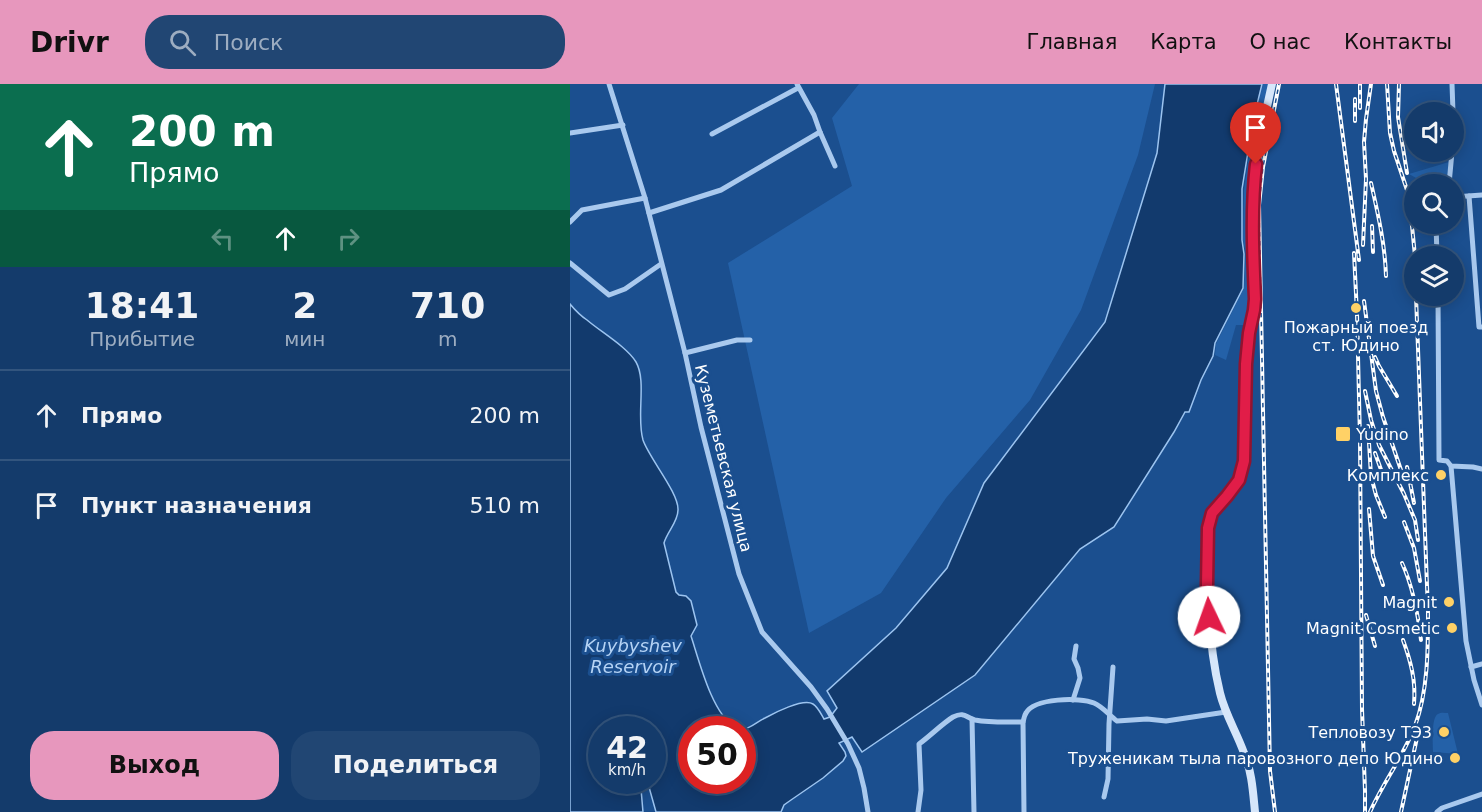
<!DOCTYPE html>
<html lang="ru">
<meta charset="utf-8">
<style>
:root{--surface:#143b6b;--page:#214673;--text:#f1f3f6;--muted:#9dadc1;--line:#33557e;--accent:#e797bd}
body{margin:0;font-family:"DejaVu Sans",sans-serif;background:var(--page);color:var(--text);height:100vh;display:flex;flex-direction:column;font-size:22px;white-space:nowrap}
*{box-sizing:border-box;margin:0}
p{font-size:20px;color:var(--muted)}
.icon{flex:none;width:33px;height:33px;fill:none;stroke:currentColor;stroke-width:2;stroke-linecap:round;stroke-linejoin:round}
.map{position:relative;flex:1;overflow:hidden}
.panel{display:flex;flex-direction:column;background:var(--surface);width:570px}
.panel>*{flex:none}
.guide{background:#0b6e4f;color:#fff;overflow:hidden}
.buttons{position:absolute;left:834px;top:18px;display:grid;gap:12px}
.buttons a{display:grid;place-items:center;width:60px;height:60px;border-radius:50%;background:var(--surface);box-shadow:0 3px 15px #0003,0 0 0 2px var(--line);font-size:30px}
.speed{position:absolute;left:18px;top:632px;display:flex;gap:12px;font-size:30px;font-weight:700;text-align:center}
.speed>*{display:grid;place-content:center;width:78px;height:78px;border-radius:50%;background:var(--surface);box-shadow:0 3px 15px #0003,0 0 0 2px var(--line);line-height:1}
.speed small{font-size:15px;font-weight:400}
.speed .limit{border:9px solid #d22;background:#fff;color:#111}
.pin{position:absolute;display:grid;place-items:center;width:51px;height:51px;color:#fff;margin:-62px -26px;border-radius:50% 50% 50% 0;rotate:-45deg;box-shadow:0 0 6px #0007}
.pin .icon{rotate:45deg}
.me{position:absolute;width:66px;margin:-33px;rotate:357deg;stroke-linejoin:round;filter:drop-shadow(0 0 4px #0008)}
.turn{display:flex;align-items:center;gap:21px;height:126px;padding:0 30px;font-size:27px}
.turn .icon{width:78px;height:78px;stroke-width:2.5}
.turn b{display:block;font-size:42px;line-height:51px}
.lanes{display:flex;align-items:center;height:57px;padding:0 30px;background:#0003;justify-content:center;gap:30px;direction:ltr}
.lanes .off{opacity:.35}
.eta{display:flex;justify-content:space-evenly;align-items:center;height:102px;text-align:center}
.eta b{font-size:36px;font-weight:600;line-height:42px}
.primary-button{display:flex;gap:12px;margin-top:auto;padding:12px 30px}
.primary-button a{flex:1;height:69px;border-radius:24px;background:var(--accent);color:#111;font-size:24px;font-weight:600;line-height:69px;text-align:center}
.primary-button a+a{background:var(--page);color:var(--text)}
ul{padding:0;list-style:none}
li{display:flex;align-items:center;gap:18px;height:90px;padding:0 30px;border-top:2px solid var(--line)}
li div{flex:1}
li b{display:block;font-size:22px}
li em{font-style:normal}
header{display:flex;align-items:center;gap:36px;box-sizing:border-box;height:84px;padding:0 30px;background:var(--accent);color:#111}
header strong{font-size:28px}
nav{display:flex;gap:33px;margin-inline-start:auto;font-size:21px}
.search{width:420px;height:54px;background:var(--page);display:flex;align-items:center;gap:15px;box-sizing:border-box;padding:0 21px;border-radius:24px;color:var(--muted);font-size:22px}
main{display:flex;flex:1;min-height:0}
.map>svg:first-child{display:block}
.green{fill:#2461a8}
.water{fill:#123a6d;stroke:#9cc4f0;stroke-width:1.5;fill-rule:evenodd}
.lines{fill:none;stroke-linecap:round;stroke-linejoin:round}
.street{stroke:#a9c9ee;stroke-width:5}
.secondary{stroke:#d6e6fa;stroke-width:8}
.rail-casing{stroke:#fff;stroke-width:4}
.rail{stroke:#1b4f8f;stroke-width:1.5;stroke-dasharray:4.5;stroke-linecap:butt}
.route-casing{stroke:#92132f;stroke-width:15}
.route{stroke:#e11d48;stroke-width:10}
.poi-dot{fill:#ffd166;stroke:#1b4f8f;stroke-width:2}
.labels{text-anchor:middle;stroke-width:6;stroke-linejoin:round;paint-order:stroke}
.poi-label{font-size:16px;fill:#fff;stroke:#1b4f8f;text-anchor:end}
.street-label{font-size:16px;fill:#fff;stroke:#1b4f8f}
.water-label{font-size:18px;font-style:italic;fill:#b5d3f5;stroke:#1b4f8f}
</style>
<header>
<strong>Drivr</strong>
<div class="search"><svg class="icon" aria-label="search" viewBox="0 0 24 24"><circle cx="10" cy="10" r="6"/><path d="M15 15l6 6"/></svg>Поиск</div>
<nav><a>Главная</a><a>Карта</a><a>О нас</a><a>Контакты</a></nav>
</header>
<main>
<section class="panel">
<div class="guide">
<div class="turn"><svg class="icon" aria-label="ahead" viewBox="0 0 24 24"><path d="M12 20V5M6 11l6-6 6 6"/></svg><div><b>200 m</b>Прямо</div></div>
<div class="lanes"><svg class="icon off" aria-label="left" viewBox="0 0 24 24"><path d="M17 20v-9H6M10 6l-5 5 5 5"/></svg><svg class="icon" aria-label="ahead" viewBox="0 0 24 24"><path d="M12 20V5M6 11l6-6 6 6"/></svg><svg class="icon off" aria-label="right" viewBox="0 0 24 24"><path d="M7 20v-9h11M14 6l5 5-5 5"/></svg></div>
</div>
<div class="eta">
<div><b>18:41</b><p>Прибытие</p></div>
<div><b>2</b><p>мин</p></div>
<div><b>710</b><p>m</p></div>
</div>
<ul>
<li><svg class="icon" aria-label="ahead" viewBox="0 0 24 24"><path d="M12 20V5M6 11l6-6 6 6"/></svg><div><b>Прямо</b></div><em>200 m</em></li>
<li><svg class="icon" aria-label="arrive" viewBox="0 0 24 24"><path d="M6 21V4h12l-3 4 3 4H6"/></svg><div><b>Пункт назначения</b></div><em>510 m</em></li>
</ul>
<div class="primary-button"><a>Выход</a><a>Поделиться</a></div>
</section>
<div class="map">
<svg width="912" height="728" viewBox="0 0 912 728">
<rect width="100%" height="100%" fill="#1b4f8f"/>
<!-- green -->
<g class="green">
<path d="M289,0H585L568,71L511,226L460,316L376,414L311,509L239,549L158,179L282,102L262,34Z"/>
<path d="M693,0H699L680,102L679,128L681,219L676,241H666L656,276L645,271L646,260L674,204L676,169L673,156L674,106L684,37Z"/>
<path d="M879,78L876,100H857L839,90Z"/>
<path d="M878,629L888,670L863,668C863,660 861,633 868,630C871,628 875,629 878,629Z"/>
</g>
<!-- water -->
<path class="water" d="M595,0H692L683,37L672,105V156L674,170L673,204L645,259L643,272L631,296L619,328H615L604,348L544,443L510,465L405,591L292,668L282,653L269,659L275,668L276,672L273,677L253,694L221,716L214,721L211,728H86L77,696H82V645H62L57,635L52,633H48L47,636L46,645H32V696H68L71,705L73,728H0V220C5,226 11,232 17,236C31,248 57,263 66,278C77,297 66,332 73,356C79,374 109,409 108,426C108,438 97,448 94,459L106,508L109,511L116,512L121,517L127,541L121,552C129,576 142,630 165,643C168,644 171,645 174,645C181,644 188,637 195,634C204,629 233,614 243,620C248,623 251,630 254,635L260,633L267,624L257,607L326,544L377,484L414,399L535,238L587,69ZM122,645H172V696H122Z"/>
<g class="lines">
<!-- street -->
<g class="street">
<path d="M39,0L75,114L115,269L131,343L169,490L192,548L241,603L257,625L278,660L289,684L294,704L298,728"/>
<path d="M227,0L244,31L250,48L265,82"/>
<path d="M882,0L883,28"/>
<path d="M0,49L53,41"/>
<path d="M142,50L228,4"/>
<path d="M879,100L882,68"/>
<path d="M899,112L909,243H912"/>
<path d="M884,113L912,111"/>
<path d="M79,129L151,106L250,48"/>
<path d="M0,138L12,126L75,114"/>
<path d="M866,140L867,172"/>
<path d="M0,179L39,211L55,205L91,180"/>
<path d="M868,212L869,376L877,377L881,382L903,383L912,385"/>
<path d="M115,269L167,256H180"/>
<path d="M881,382L896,557L904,596L912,621"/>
<path d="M901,583L912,580"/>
<path d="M503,616L510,594L508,584L504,575L506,562"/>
<path d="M402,635L404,728"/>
<path d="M453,638L454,728"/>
<path d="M534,713L538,695L539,640L543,583"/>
<path d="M348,728L351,706L349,660C359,653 373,639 383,633C395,627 396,634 405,636C421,639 437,638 453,638C454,635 454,632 456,629C464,614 510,613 524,619C533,623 539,631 547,637L577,635L596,637L656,628"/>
<path d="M867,728L872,724L912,710"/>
</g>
<!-- secondary -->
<path class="secondary" d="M685,728C683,708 682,688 674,669C667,649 655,630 650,609C637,555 637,499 638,444C641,419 666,410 672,386C675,375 675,364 675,353C676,329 675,304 676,279C677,258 683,237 685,215L683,102L692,45L702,0"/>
<defs>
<g id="rail">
<path d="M766,0L789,176"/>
<path d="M817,0L820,49L824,67L839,112L845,172"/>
<path d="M829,0L828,33L837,89"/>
<path d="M790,24V0"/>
<path d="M785,37V15"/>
<path d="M801,99C808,130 815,160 816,192"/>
<path d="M802,142L803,168"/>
<path d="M793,161L796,95L794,58L796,35L801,0"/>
<path d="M784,169L787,230L790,355L792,625L795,707V728"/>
<path d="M794,217L806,307L813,333L833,392"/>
<path d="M805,273L809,282L827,312"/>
<path d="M795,307L801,336L809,361L834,410L845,436L848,456"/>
<path d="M798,342L801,392L806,411L815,433"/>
<path d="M805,369L814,394"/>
<path d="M837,383L844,419"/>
<path d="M799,425L803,472L813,501"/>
<path d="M834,438L844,464L850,497"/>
<path d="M832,479C843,503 848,530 851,556"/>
<path d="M796,531L805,562"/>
<path d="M833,556C841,578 846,597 844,620"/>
<path d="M705,728L700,687L689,121L693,83L709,0"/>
<path d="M800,728C813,699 833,673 845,642C858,607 858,566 858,528L846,212"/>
<path d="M831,728L848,649"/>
</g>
</defs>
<!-- rail casing -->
<use href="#rail" class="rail-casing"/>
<!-- rail -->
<use href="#rail" class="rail"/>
</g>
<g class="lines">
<defs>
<path id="route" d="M639,533L637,501L638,444L642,429L657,412L669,396L674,377L676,280L679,249L684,226L685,215C683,170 681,124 686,80"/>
</defs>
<!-- route casing -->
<use href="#route" class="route-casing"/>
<!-- route -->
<use href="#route" class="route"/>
</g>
<!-- markers -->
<g class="poi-dot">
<circle cx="786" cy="224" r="6"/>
<rect x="765" y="342" width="16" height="16" rx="3"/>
<circle cx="871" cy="391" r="6"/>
<circle cx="879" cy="518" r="6"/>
<circle cx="882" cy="544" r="6"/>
<circle cx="874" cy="648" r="6"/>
<circle cx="885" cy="674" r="6"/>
</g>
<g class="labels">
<!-- poi labels -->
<g class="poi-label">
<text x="786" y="249" text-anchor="middle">Пожарный поезд<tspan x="786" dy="18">ст. Юдино</tspan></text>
<text x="786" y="356" text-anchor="start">Yudino</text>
<text x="859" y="397">Комплекс</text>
<text x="867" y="524">Magnit</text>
<text x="870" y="550">Magnit Cosmetic</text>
<text x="862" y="654">Тепловозу ТЭ3</text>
<text x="873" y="680">Труженикам тыла паровозного депо Юдино</text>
</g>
<!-- street labels -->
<g class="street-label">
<text transform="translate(154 374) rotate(76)" y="6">Куземетьевская улица</text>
</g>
<!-- water labels -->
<g class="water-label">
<text x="63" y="568">Kuybyshev<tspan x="63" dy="21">Reservoir</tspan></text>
</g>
</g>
</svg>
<div class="buttons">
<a><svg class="icon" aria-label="sound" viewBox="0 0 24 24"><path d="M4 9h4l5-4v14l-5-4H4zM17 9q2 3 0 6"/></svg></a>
<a><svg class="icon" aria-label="search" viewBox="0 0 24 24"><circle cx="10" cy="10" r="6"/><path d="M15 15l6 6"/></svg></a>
<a><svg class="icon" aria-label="layers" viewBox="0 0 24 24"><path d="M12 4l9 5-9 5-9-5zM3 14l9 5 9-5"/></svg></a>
</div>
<div class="speed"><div>42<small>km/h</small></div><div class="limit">50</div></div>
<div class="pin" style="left:686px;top:80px;background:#d93025"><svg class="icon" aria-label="arrive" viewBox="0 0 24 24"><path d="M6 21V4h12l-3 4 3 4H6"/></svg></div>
<svg class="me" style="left:639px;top:533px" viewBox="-20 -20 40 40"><circle r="19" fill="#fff"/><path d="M0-13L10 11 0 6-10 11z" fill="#e11d48"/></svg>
</div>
</main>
